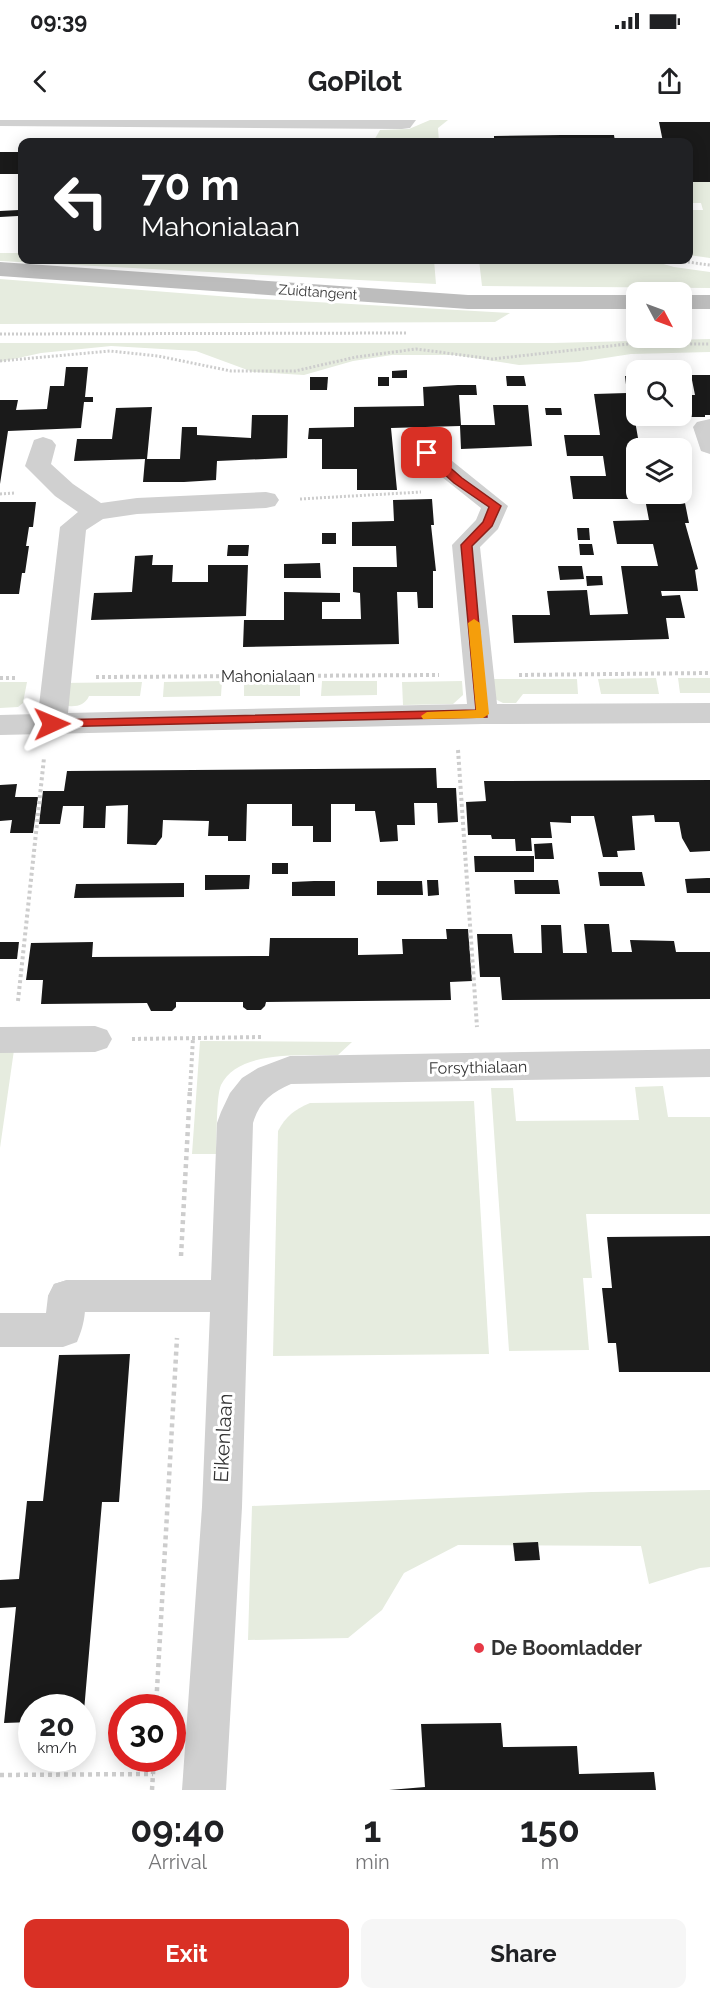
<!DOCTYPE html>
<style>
:root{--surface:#fff;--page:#f6f6f6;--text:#202124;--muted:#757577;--accent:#d93025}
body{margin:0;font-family:Raleway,sans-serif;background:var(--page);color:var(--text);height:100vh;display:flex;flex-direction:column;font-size:22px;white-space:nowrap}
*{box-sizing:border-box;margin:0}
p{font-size:20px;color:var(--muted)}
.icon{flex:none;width:33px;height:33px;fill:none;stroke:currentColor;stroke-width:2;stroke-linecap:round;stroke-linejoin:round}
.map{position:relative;height:1670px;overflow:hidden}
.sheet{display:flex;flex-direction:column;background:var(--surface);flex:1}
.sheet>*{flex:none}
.guide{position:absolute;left:18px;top:18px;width:675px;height:126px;border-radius:12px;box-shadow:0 3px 15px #0003;background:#202124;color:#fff;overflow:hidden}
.needle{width:39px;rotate:131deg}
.tools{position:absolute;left:626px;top:162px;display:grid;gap:12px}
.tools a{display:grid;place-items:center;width:66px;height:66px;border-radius:12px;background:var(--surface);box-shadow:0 3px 15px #0003;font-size:30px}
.speed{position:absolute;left:18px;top:1574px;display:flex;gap:12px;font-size:30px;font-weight:700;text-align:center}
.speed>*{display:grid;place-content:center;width:78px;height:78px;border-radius:50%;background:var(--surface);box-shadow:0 3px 15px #0003;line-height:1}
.speed small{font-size:15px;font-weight:400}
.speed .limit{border:9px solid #d22;background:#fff;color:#111}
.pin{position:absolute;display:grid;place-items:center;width:51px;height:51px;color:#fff;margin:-26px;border-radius:12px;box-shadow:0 3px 9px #0006}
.me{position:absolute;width:66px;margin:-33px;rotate:89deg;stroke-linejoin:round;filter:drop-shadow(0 0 4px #0008)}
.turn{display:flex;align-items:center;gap:21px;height:126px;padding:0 24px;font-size:27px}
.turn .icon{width:78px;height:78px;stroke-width:2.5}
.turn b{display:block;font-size:42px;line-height:51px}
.eta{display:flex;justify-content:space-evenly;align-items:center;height:102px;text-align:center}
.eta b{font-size:36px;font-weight:700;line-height:42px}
.primary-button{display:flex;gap:12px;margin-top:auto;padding:12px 24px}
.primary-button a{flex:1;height:69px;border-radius:12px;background:var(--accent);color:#fff;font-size:24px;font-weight:700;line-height:69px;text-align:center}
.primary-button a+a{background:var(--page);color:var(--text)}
.status{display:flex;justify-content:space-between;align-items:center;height:42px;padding:0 30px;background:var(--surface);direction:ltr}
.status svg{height:16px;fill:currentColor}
header{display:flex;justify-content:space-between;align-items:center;height:78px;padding:0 24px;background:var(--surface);font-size:27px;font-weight:700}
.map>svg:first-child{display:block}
.green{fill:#e6ecdf}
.building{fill:#1a1a1a}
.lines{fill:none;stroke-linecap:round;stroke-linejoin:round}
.path-far2{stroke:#cdcdcd;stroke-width:3;stroke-dasharray:2 2;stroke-linecap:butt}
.path-far1{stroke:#cdcdcd;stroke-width:4;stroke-dasharray:3 3;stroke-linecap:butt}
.path{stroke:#cdcdcd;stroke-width:4.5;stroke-dasharray:4 4;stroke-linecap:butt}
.pedestrian{fill:#d0d0d0;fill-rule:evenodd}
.minor{fill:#d0d0d0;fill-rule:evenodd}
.secondary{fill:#bdbdbd;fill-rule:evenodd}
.route{fill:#d93025;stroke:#8d1f18;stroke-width:1.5}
.slow{fill:#f59e0b}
.poi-dot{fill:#e63946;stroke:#fff;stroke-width:2}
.labels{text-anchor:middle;stroke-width:6;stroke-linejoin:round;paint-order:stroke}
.far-street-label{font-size:14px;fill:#333;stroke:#fff}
.street-label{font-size:16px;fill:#333;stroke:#fff}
.near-street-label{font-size:20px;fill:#333;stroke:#fff}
.near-poi-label{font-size:20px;font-weight:bold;fill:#333;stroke:#fff;text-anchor:start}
</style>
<div class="status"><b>09:39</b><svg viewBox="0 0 49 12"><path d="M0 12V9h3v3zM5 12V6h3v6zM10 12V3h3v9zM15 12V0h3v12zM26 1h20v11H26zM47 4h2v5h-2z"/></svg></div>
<header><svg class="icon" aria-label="back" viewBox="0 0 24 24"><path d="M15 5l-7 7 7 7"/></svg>GoPilot<svg class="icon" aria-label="share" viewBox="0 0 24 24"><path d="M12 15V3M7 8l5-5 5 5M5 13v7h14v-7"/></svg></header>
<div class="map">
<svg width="710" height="1670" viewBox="0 0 710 1670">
<rect width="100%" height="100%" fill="#fff"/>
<!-- green -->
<g class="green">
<path d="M430,0H448L438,8L439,22H373L380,10L409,9Z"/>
<path d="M689,60H710V138L689,135V108H692L689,90H703L701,83H689Z"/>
<path d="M0,133H22V140H434L436,164L0,141Z"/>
<path d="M479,140H649L674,147L710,152V168L482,166Z"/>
<path d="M0,159L244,178L510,193L495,202L0,204Z"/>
<path d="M710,219V232L631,234L579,242L519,245L454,235H392L353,241L304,255L253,252L196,231L111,226L41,233L0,242V223H553Z"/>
<path d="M656,558L659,574H601L598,559Z"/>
<path d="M678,558H710V573H680Z"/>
<path d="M492,559H577L578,574H523L516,583H503L495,579Z"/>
<path d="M222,561L221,576L163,577L164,562Z"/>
<path d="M300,561V576H244V562Z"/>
<path d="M322,561H377V575L321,576Z"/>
<path d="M462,561L463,575L453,584L403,585L402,562Z"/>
<path d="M0,562H27L23,583L18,587L0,588Z"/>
<path d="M142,562L140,576H89C85,585 77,587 68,586L60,563Z"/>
<path d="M200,921L352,922L338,935C305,936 238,929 221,965C216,976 217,1019 216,1034H192Z"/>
<path d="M0,930H14L0,1028Z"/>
<path d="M663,966L668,997H710V1094H586L592,1158H583L589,1230L509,1231L491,968H513L516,1001L639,1000L635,967Z"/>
<path d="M474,981L489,1234L273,1236L278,1011C286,996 294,990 310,983Z"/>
<path d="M710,1370V1447L700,1448L649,1464L641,1426L458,1425L404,1453L382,1490L348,1518L248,1520L252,1386L592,1372Z"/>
</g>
<!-- building -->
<g class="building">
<path d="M659,2H710V62H688V22H663Z"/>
<path d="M561,15H614L615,22H494V16Z"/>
<rect x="0" y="32" width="22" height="22"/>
<path d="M19,90L18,96L0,97V91Z"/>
<path d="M66,247H88L85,277H93V282H84L81,308L8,311L0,364V280H18L16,290L47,289L50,266H64Z"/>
<path d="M407,250V258H392V251Z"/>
<path d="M691,255H710V295H705V297H681V275H695Z"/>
<path d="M506,256H524L526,266H507Z"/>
<path d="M625,256H636L634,295L638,318H636V374H645L646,378H684L689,403H685L698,449L695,450L698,471H661L662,476L680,475L685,498H666L669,519L514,523L512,495H550L547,471L587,470L590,495L628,494L621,446H658L653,424H617L613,401L649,400L645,379H573L570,356H606L603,336H567L564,315H600L594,274L627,273Z"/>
<path d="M310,257H328L327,270H310Z"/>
<rect x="378" y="257" width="11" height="9"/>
<path d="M458,265H476L477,275H459L461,305H495L493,285H528L532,326L461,329L460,306L391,308L397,370H357V349H322V319H308L309,308L354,307V287L424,286L423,267Z"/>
<path d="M152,287L147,339H180L182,307H197V315L251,318L252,295H288L287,338L217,341L216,360L184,362H143L145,339L74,341L77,319H112L116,288Z"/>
<path d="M545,288H561L562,295H546Z"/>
<path d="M432,379L434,405H431L436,451H433V488H418L417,472H397L399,524L243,527L244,500H284V472L340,473V482H322V499H361L360,473L353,472V447H397L396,426H352V402L394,401L393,380Z"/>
<path d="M0,382H36L33,407H29L26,426H29L25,453H22L19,474H0Z"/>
<path d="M577,408H589L590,420H578Z"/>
<rect x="322" y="413" width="14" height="11"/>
<path d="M579,424H592L594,435H580Z"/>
<path d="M228,425H249L248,436H227Z"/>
<path d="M153,435L152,445H173L172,462H208V445H248L246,496L91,500L94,473L132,472L135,436Z"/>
<path d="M320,443L321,458H284V444Z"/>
<path d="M558,446H582L584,459L560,460Z"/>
<path d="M586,456H602L603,465L587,466Z"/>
<path d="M436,648L437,668H456L458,702L438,703L437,683H414L415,705H397L398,721L380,722L375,691H355V684H331V722H313V706H292V684H247L246,721H228V716H208L209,701L163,700L162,717L156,725L127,724L128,685L106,686L105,708H83L84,686H63L60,704H39L43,671H64L67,651Z"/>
<path d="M710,660V731L690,732L682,718L679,702H655L654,695L632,696L635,730L617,731L618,737H603L594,696H571V703L550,702L552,718H531L532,731H516L515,719H492L491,715H468L466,682L486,681L484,661Z"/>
<path d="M17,664L15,677H38L33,713H10L12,700L0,701V665Z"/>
<path d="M552,723L554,739H535L534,724Z"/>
<path d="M474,736H534V752H475Z"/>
<rect x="272" y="743" width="16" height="11"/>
<path d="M598,752H642L645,766H600Z"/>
<path d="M205,755H250L249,769L205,770Z"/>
<path d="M707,758H710V773H687L685,759Z"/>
<path d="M427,760H438L439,775L428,776Z"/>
<path d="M514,760H558L560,774H515Z"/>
<path d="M314,761H335V776H292V762Z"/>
<path d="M377,761H422L423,775H377Z"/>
<path d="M184,763V777L74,778L76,764Z"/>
<path d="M584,804H609L612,832H632L630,820L674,821L676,832H710V879L502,880L500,857H480L477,814H512L514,833H542L541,805H561L563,833H587Z"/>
<path d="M446,809H468L472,861L450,862L451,880L266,882L265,886L261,890H247L243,887V882H176V887L172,891H151L147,883L41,884L43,860H26L31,823L93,822L92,837L269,836L270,818H358V835L403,834L402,819H447Z"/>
<path d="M0,822H19L17,839H0Z"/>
<path d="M710,1116V1252H619L616,1223H608L602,1168H612L607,1117Z"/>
<path d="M130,1234L119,1382H102L84,1591L82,1587H32V1602L4,1603L16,1487L0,1488V1460L19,1459L27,1381H43L59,1235Z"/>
<path d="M538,1422L540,1440L515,1441L513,1423Z"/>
<path d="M501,1603L503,1627L577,1626L579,1654L654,1652L656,1670H389L425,1667L421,1604Z"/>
</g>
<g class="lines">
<!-- path-far2 -->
<g class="path-far2">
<path d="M672,140L710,145"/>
<path d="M0,214L407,213"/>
<path d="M0,241L110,231L158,236L231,251H295L356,237L416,229L492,239L628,224H710"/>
<path d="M0,374L15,373"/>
<path d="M300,379L421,372"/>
</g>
<!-- path-far1 -->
<g class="path-far1">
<path d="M519,555L710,553"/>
<path d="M96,557L439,555"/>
<path d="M0,558H16"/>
<path d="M458,630L477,907"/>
<path d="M18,881L44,638"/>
<path d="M132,919L263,917"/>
<path d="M190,971L193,918"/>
</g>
<!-- path -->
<g class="path">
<path d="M181,1136L190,969"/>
<path d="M156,1587L177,1218"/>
<path d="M0,1655L153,1654"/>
<path d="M152,1670L154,1638"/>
</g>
<!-- pedestrian -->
<g class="pedestrian">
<path d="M95,906L107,910L112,919L107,928L95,932L0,933V907Z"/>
<path d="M67,1160L80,1164C89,1182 85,1204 77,1222L63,1227H0V1193H46L48,1176L54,1164Z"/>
</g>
<!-- minor -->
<g class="minor">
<path d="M0,0H416L410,8L402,9L0,6Z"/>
<path d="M710,299V334L701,331L693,307L697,302Z"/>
<path d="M43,317L52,320L56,325L51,344L73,364L101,383L137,378L266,372L275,374L279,380L275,386L266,388L137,394L103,399L86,410L68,593L467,584L452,425L476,400L481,388L418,338L414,333L418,328L427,325L436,328L508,386L498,409L480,427L497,584L710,583V603L483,604L0,615V595L38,594L60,407L78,392L55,376L25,346L34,320Z"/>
<path d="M710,929V957L291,964C272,972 259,982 253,1003L242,1387L226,1670H182L202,1387L210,1192H67L54,1188L48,1176L54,1164L67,1160H211L217,1003L221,992L230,973L242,958L258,948L290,936Z"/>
</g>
<!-- secondary -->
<g class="secondary">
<path d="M0,142L468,175H636V189H468L0,156Z"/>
<rect x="681" y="175" width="29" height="14"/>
</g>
</g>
<!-- route -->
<path class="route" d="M423,331H431L462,358L501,386L492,406L472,426L487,597L48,607L46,604L52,600L476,590L461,425L483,402L489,387L454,363L423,335Z"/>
<!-- slow -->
<path class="slow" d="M474,499L480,503L489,594L483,598L423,599L421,596L427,592L476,590L468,503Z"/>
<!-- markers -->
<circle class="poi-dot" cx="479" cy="1528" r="6"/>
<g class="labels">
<!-- far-street labels -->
<g class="far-street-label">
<text transform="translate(318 172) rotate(4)" y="5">Zuidtangent</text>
</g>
<!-- street labels -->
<g class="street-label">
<text x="268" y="562">Mahonialaan</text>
<text transform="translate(478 947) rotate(-1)" y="6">Forsythialaan</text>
</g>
<!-- near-street labels -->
<g class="near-street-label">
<text transform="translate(223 1318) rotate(-87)" y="7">Eikenlaan</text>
</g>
<!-- near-poi labels -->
<g class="near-poi-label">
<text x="491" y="1535">De Boomladder</text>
</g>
</g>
</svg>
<div class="tools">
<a><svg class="needle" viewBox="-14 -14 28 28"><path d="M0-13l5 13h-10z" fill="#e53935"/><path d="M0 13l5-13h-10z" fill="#757577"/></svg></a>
<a><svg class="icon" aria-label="search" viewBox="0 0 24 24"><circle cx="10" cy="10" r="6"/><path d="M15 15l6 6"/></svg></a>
<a><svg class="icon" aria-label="layers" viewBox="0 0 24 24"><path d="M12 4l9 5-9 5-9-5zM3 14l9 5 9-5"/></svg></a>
</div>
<div class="speed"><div>20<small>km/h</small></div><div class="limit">30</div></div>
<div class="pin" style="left:427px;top:333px;background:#d93025"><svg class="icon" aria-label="arrive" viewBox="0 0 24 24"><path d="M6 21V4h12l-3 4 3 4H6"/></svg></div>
<svg class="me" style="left:52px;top:604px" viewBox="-20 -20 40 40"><path d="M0-17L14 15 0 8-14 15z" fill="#d93025" stroke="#fff" stroke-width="4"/></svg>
<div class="guide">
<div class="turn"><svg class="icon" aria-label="left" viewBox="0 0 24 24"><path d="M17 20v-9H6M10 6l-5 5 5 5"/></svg><div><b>70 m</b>Mahonialaan</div></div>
</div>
</div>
<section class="sheet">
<div class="eta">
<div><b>09:40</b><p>Arrival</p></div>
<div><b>1</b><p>min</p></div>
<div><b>150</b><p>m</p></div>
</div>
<div class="primary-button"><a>Exit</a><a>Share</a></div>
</section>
